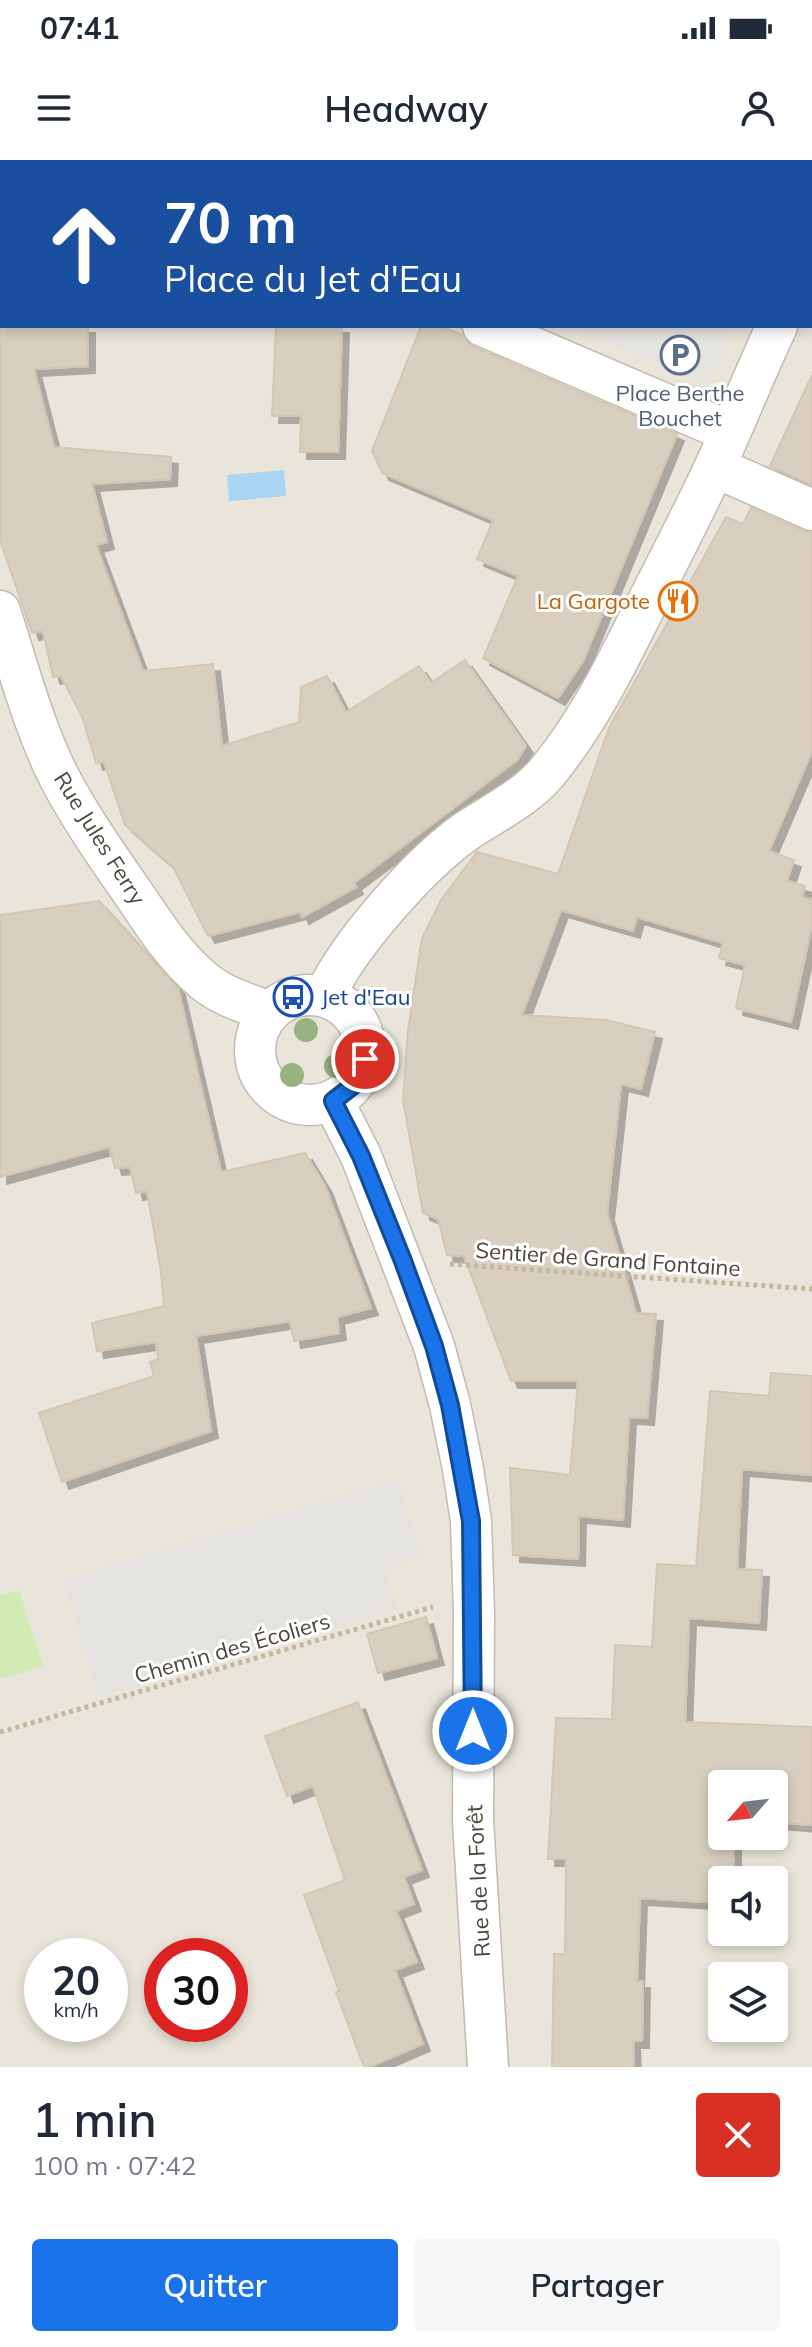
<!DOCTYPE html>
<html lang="fr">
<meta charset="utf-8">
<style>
:root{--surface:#fff;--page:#f6f6f7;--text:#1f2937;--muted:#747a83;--accent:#1a73e8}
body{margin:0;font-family:Mulish,sans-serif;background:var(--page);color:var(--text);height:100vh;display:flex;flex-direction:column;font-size:30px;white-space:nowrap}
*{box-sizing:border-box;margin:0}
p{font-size:26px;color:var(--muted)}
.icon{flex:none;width:44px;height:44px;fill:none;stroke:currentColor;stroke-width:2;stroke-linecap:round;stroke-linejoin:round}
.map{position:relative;height:1907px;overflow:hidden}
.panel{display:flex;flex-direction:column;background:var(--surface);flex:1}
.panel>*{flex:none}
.top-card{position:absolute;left:0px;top:0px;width:812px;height:168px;box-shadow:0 4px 12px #0003;background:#1a4fa0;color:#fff;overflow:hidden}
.needle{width:52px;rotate:242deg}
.tools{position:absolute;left:708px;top:1610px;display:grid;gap:16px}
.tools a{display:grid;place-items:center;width:80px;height:80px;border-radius:8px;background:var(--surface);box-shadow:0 4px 12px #0003;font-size:40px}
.speed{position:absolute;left:24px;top:1778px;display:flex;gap:16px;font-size:40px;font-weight:700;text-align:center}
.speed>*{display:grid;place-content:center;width:104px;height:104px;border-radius:50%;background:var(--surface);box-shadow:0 4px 12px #0003;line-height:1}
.speed small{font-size:20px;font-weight:400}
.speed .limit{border:12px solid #d22;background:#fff;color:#111}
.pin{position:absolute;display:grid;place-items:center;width:68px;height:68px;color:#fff;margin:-34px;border:4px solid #fff;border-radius:50%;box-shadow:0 2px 8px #0007}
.me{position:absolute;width:88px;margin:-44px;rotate:0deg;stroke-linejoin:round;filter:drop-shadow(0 0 6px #0008)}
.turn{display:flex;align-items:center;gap:28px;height:168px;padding:0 32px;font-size:36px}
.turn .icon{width:104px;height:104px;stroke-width:2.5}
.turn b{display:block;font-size:56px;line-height:68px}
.round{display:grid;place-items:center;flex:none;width:84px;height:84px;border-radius:8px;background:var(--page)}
.head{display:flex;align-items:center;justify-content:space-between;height:136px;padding:0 32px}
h1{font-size:48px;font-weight:600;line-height:60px}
.button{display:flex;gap:16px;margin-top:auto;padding:16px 32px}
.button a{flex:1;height:92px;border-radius:8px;background:var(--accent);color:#fff;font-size:32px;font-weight:600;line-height:92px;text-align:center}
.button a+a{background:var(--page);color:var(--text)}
.status{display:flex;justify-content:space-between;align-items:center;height:56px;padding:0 40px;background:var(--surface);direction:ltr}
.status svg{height:22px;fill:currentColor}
header{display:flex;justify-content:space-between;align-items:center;height:104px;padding:0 32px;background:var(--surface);font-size:36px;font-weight:600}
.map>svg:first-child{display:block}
.residential{fill:#eae5da;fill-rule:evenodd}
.green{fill:#d2eab5}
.parking{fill:#e5e3e0}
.water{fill:#a9d4f2}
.building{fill:#d8cfc1;stroke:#d3c7b4;stroke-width:2;filter:url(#shadow)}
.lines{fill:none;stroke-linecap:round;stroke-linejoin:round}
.street-casing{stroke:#c2bbae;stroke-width:43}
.path{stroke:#c4b79f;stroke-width:5;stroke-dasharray:4 4;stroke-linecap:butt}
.street{stroke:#fff;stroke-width:40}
.tree{fill:#97b381}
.route-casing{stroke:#114b97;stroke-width:20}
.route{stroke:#1a73e8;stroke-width:14}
.labels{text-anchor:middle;stroke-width:6;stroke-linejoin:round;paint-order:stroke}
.service-label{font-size:22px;fill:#4e5e75;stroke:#fff}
.food-label{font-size:22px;fill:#c56008;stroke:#fff;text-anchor:end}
.street-label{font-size:22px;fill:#4b4439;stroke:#fff}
.transit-label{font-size:22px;fill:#164399;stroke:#fff;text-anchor:start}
</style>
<div class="status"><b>07:41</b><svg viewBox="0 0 49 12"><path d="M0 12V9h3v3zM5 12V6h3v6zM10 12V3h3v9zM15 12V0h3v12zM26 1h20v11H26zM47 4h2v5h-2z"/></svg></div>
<header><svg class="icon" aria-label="menu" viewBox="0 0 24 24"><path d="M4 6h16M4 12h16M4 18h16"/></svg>Headway<svg class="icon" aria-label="person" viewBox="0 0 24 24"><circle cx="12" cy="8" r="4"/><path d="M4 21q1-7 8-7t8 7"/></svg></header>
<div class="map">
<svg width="812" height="1907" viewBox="0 0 812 1907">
<defs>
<filter id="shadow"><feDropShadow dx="7" dy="7" stdDeviation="0" flood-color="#0004"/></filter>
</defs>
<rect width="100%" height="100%" fill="#f6f3ec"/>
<!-- residential -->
<path class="residential" d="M0,0H812V1907H0ZM2,2H810V166H2ZM722,1624H774V1676H722ZM722,1720H774V1772H722ZM42,1796H110V1864H42ZM162,1796H230V1864H162ZM722,1816H774V1868H722Z"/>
<!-- green -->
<path class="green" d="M19,1430L43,1506L0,1519V1436Z"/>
<!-- parking -->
<g class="parking">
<path d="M569,166H733L734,167L708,224Z"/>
<path d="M398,1320L421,1396L384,1407L397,1448L99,1537L63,1420Z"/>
</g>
<!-- water -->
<path class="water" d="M284,310L286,336L229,341L227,315Z"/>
<!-- building -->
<g class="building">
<path d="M0,130H2V166H88V206L34,209L54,287L171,297L170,319L92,324L107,382L96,385L143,511L213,504L222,586L299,562L301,527L327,516L346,552L419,506L431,523L465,500L526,586L517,600L354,723L356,727L302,757L300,752L208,776L173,707L125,665L104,602L96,603L83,559L61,516L53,517L43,471L32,473L0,380Z"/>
<path d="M276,166H342L338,292H300L301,256H272Z"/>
<path d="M421,166H441L462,175L465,180L474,187L677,274L583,501L558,538L483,498L518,416L477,399L493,360L382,313L372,291Z"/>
<path d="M812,215V325L770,306Z"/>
<path d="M751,348L803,371L812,373V591L769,691L794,700L787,721L805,726L802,737L812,740V764L791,862L736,848L745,805L719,798L723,783L637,757L633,771L561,750L522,855L606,860L655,872L641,929L621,924L607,1053L636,1153L656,1154L647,1258L629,1257L623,1360L579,1356L578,1399L513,1395L510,1308L570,1315L578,1221H511L464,1096L447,1095L438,1059L423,1053L403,940L408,870L422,778L441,740L477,692L558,714L609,568L726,357L743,364Z"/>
<path d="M99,741L178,828L221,1012L305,993L325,1026L371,1148L337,1157L339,1173L294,1181L290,1161L196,1176L211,1271L62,1322L39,1253L154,1216L150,1202L158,1199L156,1182L97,1191L92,1163L164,1146L161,1112L147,1031L136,1033L130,1007L115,1008L109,987L0,1017V755Z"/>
<path d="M771,1213L812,1216V1315L742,1309L737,1409L762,1410L759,1463L689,1458L685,1562L812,1567V1665L774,1662V1624H722V1676H734V1720H722V1743L640,1738L637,1821H643L642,1881H633L634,1907H552L554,1794H565L566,1699H548L556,1558L612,1559L615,1485L652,1487L657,1404L696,1406L710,1231L769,1236Z"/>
<path d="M426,1457L437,1498L378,1513L367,1474Z"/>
<path d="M358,1542L422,1710L404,1717L414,1744L396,1751L417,1802L395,1810L423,1884L369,1907H364L336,1832L339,1831L304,1735L345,1720L313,1626L287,1636L265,1576Z"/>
</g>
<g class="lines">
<defs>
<g id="street">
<path d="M356,2L357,0"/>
<path d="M0,71H2"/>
<path d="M810,95L812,91"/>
<path d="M483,166L730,272"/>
<path d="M715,307L812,350"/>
<path d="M0,451C18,507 33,565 59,617C81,659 108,697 135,736C155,766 175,797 204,821C223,837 247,843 269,852"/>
<circle cx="310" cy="890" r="55"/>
<path d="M325,836C348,785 419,705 465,672C493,653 526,638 548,611C589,561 617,503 646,445C668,402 690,359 711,315C734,266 754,215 777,166"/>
<path d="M333,941L361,996L434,1186L450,1245L463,1309L471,1361L474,1452L473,1660L488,1907"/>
</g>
</defs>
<!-- street casing -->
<use href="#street" class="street-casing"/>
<!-- path -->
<g class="path">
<path d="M450,1104L812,1129"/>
<path d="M0,1572L433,1447"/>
</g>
<!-- street -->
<use href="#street" class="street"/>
</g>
<!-- trees -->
<g class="tree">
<circle cx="306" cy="870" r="12"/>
<circle cx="336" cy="906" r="12"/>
<circle cx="292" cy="915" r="12"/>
</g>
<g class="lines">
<defs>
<path id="route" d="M365,899L355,924L333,941L361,996L403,1101L434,1186L450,1245L471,1361L473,1571"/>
</defs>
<!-- route casing -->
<use href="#route" class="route-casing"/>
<!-- route -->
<use href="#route" class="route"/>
</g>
<!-- icons -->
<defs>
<symbol id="parking-ring" viewBox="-11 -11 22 22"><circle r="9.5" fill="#fff" stroke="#5c6f8a" stroke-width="1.5"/><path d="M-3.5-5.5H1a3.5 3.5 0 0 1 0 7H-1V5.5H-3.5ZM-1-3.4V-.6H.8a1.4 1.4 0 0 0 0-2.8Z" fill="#5c6f8a"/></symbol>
<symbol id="restaurant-ring" viewBox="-11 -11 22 22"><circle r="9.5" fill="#fff" stroke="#e8710a" stroke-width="1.5"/><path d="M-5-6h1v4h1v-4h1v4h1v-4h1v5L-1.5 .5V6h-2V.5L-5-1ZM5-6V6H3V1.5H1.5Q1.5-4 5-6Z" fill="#e8710a"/></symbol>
<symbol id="bus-ring" viewBox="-11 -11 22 22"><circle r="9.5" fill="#fff" stroke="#1a4fb4" stroke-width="1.5"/><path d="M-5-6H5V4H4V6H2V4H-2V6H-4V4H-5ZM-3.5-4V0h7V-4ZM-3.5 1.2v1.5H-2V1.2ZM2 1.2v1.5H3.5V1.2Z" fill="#1a4fb4"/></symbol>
</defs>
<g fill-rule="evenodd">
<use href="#parking-ring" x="658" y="173" width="44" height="44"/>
<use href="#restaurant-ring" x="656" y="419" width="44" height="44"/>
<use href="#bus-ring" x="271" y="815" width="44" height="44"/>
</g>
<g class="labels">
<!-- service labels -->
<g class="service-label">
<text x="680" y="241">Place Berthe<tspan x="680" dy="25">Bouchet</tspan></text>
</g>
<!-- food labels -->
<g class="food-label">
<text x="650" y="449">La Gargote</text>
</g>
<!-- street labels -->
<g class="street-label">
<text transform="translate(100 678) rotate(58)" y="8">Rue Jules Ferry</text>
<text transform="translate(608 1099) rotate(4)" y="8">Sentier de Grand Fontaine</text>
<text transform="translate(232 1488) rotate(-16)" y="8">Chemin des Écoliers</text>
<text transform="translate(478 1721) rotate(-93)" y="8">Rue de la Forêt</text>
</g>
<!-- transit labels -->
<g class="transit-label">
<text x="321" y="845">Jet d'Eau</text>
</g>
</g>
</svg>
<div class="tools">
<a><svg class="needle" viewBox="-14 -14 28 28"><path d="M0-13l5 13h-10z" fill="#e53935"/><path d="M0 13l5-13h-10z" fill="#747a83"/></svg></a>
<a><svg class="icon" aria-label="sound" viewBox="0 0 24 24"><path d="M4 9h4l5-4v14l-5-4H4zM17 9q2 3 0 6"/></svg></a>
<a><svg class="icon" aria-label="layers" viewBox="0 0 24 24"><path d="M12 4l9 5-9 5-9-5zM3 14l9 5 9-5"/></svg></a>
</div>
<div class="speed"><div>20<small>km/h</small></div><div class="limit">30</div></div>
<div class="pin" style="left:365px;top:899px;background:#d93025"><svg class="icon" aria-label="arrive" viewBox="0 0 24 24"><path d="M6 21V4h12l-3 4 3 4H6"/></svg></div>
<svg class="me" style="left:473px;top:1571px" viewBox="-20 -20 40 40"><circle r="17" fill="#1a73e8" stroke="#fff" stroke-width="3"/><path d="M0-11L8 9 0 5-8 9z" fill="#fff"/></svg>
<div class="top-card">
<div class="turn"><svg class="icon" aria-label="ahead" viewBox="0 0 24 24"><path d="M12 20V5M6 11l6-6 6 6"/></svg><div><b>70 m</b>Place du Jet d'Eau</div></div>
</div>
</div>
<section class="panel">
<div class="head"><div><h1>1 min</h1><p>100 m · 07:42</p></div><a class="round" style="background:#d93025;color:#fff"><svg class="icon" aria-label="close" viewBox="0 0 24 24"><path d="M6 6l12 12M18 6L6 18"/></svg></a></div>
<div class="button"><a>Quitter</a><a>Partager</a></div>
</section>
